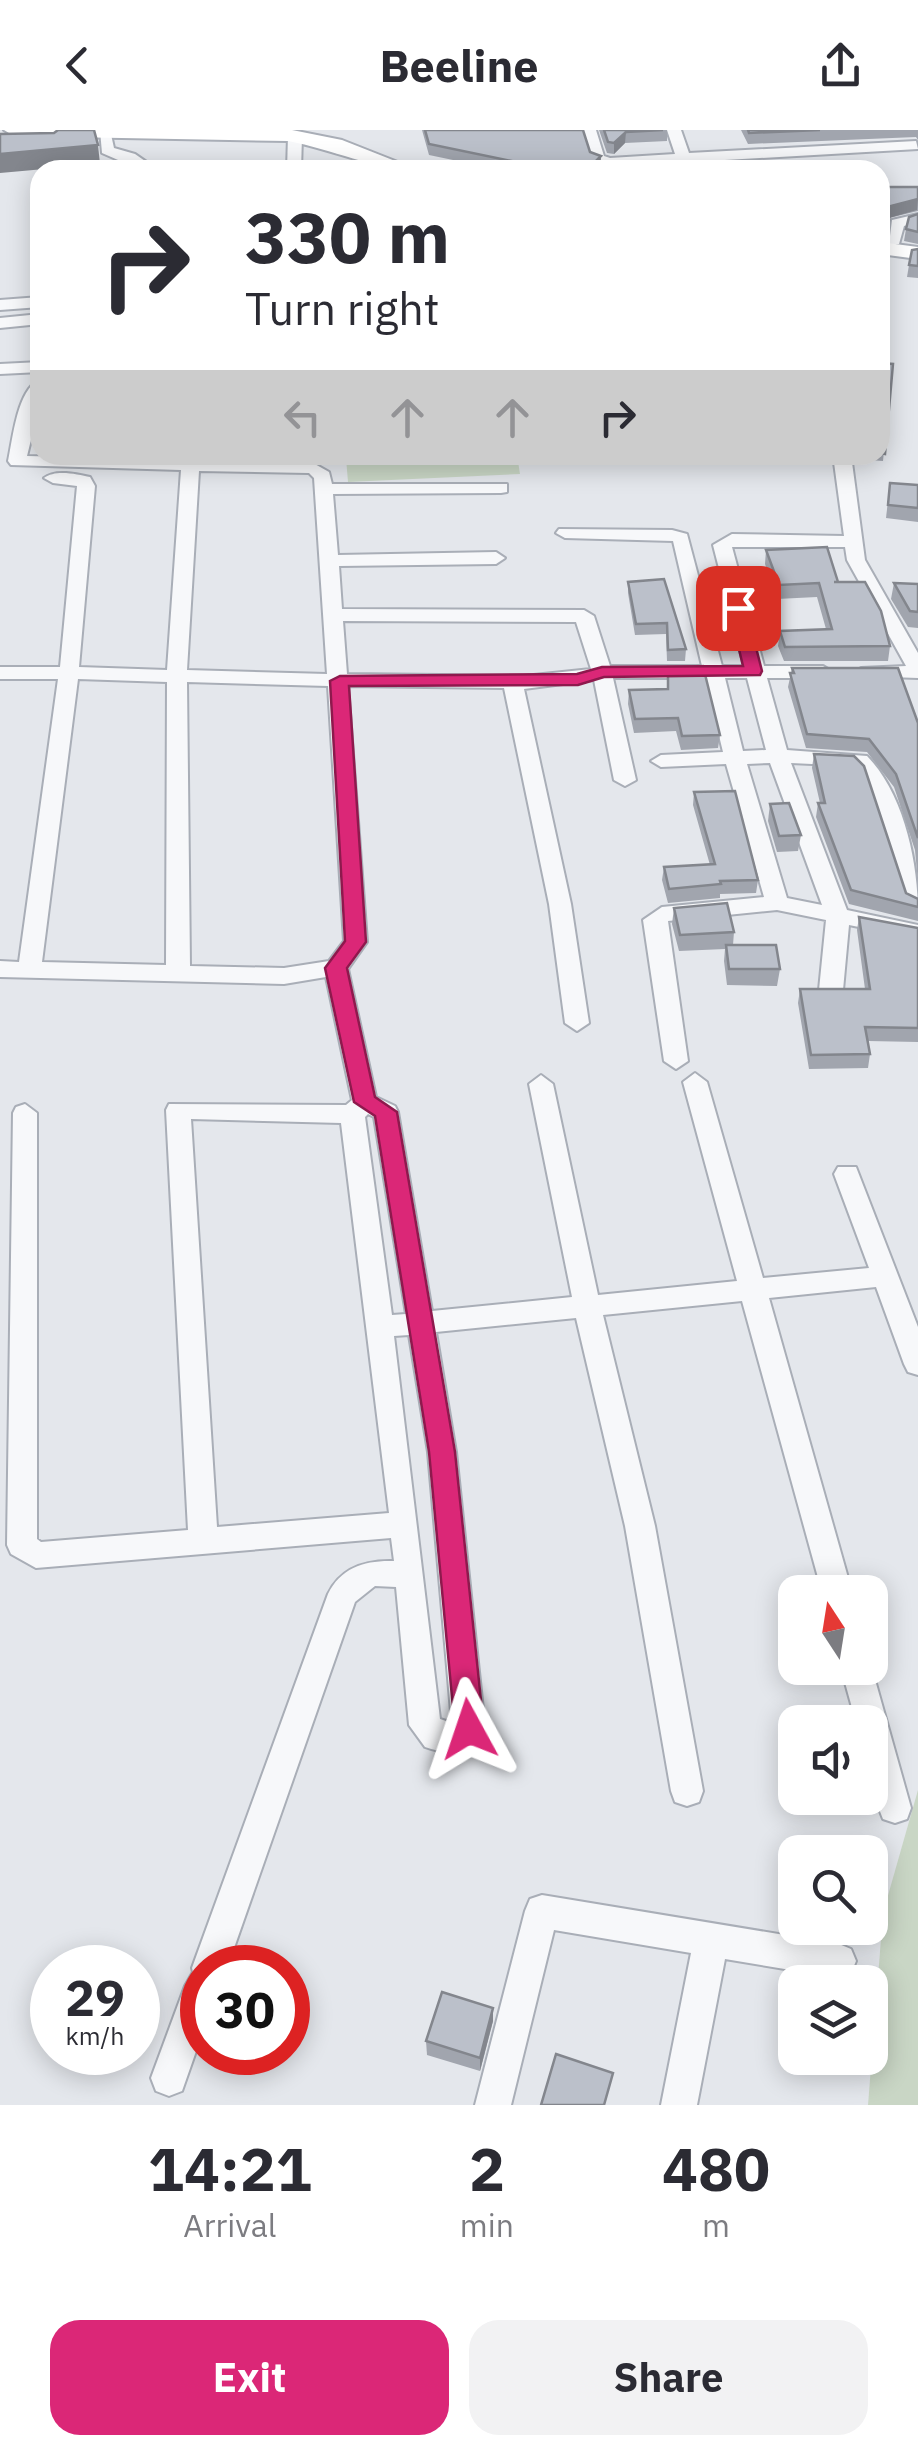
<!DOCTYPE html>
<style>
:root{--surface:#fff;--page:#f2f2f3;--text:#2b2b33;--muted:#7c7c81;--accent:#db2777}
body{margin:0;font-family:"IBM Plex Sans",sans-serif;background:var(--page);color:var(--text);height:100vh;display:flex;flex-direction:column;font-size:38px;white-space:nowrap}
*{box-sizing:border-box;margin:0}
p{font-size:32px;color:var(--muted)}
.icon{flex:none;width:55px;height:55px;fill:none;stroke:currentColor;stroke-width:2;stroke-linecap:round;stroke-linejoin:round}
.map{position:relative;height:1975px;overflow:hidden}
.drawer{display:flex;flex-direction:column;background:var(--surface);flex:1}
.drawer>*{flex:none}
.hud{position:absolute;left:30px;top:30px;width:860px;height:305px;border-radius:30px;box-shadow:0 5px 25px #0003;background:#fff;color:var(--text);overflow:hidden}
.needle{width:65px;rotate:348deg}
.fabs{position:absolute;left:778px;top:1445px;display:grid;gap:20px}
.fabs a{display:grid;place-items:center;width:110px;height:110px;border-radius:20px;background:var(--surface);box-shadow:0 5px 25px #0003;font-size:50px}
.speed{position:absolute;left:30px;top:1815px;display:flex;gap:20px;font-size:50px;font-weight:700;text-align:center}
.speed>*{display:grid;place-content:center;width:130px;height:130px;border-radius:50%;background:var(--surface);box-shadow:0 5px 25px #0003;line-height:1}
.speed small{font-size:25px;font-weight:400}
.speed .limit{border:15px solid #d22;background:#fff;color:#111}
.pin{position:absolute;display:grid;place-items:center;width:85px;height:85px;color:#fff;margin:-42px;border-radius:20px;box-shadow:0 5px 15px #0006}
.me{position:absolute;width:110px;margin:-55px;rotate:355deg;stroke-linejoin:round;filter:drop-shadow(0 0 8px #0008)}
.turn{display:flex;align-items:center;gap:35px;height:210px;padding:0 50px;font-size:45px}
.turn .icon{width:130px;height:130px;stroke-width:2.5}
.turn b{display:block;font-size:70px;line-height:85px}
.lanes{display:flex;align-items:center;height:95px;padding:0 50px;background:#0003;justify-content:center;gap:50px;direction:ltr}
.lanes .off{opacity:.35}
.eta{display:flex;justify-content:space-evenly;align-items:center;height:170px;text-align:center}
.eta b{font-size:60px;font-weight:800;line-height:70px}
.primary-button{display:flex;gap:20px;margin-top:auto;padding:20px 50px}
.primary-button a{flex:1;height:115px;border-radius:30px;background:var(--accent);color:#fff;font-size:40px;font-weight:800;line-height:115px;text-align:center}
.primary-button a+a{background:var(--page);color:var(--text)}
header{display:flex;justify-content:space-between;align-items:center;height:130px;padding:0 50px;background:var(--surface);font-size:45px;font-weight:800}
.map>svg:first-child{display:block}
.green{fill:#c9d6c5}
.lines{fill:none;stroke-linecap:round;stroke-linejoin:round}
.street-casing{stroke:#a9aeb7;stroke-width:4}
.secondary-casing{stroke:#a9aeb7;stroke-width:4}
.street{fill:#f7f8fa;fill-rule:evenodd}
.secondary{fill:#fff;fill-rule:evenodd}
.wall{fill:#a1a5ae}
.shaded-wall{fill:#83868d}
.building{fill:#bbc0ca;stroke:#83868d;stroke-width:2.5}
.route{fill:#db2777;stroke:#8e194d;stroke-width:2.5}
</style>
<header><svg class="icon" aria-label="back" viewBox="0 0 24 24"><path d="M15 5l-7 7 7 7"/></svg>Beeline<svg class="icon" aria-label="share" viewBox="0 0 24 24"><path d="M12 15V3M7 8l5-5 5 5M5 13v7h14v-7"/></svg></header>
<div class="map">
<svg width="918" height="1975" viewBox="0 0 918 1975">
<rect width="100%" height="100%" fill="#e4e7ec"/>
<!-- green -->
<g class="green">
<path d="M517,325L520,344L348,352L346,328L145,326Z"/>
<path d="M918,1660V1975H868L883,1783Z"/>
</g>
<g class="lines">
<defs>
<g id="street">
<path d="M100,0H110L114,18L135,24L158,40H141L102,23Z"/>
<path d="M582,0H596L604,26L610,28L675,24L667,0H681L689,23L916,11L918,19L690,32V40H676V33L610,36L593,32Z"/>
<path d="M295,2L302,6L301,40H287L288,6Z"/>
<path d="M918,84V92L904,96L899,114H889L892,90Z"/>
<path d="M40,167V177L0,180V170Z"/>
<path d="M40,184V194L0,198V188Z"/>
<path d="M40,232V242L0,244V234Z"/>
<path d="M40,249V273L27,326L313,333L329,342L332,354H507V362L501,363L333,364L338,425L496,422L505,428L496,434L339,436L342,479L584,480L594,486L610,536H702L673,411L565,408L556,403L559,399L672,400L687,404L722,536H744L713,415L732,404L844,406L833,325H851L865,430L918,523V548L861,546V538L906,536L847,430L845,417H732L764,536H823L833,542L823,548H767L787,620L867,626C904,664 918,732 918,783L907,776L865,648L854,636L791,633L847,780L918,795V809L849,795L843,860L831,868L819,860L826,790L777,780L668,791L688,931L676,939L664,931L643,790L662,777L764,767L726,634L661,637L651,631L661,625L723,622L705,548H613L636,650L625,656L614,650L594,550L524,559L571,774L589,893L577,901L565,893L549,774L504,558L348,556L367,812L348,839L376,967L395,976L398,982L432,1181L572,1167L529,954L541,945L553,954L598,1165L737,1151L683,952L695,943L707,952L763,1148L869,1138L834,1044L838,1037H856L918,1197V1245L908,1242L904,1234L876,1157L769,1168L852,1462H822L742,1171L603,1185L655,1396L703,1661L699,1672L687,1676L675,1672L671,1661L625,1396L576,1188L436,1202L456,1322L485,1599C473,1624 449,1626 425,1617L409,1595L396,1457L375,1456L355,1472L227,1838H202V1904L182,1961L169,1966L156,1961L151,1948L185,1856L193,1842L192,1838L328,1464C341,1437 366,1430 394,1431L391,1408L36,1438L11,1424L7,1415L13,983L16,977L25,974L37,983V1409L41,1412L188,1400L166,980L169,974L346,975L352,970L326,847L284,854L0,847V831L19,832L58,549H0V537H60L77,356L53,353L44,348C55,339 77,344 90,347L95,356L79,537L167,540L181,340L11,335L8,331C13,308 17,260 40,249ZM199,341L309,343L314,348L327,544L187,540ZM343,491L576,492L591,539L524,546L347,544ZM725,548H747L766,620L743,621ZM78,549L167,552L166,835L42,832ZM187,552L328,556L344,811L329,831L284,838L190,836ZM770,633L822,775L787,768L747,634ZM368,984L374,987L406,1184L392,1185L365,987ZM191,989L341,993L389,1383L217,1397ZM409,1205L428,1322L452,1593L440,1589L394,1206Z"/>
<path d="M870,1532L911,1678L907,1689L895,1693L883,1689C869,1657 870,1626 870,1592H856L841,1538H870Z"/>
<path d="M542,1765L839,1814L851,1819L856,1831L851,1843L839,1848L725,1829L697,1975H661L691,1823L554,1800L511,1975H475L525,1781L530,1769Z"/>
</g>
<g id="secondary">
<path d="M4,0H292L342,10L418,40C374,40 332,19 288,11L14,6Z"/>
<path d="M880,112L918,117V129L880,124Z"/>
</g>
</defs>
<!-- street casing -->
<use href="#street" class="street-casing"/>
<!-- secondary casing -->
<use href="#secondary" class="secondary-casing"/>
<!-- street -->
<use href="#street" class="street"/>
<!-- secondary -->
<use href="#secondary" class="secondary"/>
</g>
<!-- wall -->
<g class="wall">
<path d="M422,0H583L590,22L601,26L600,38L598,40H501L429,25Z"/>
<path d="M599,0H667V11L625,13L614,24L607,23Z"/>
<path d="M741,0H918V10L916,7L748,14Z"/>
<path d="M880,57H918V81L889,88L886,109L880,108Z"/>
<path d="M918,84V114L904,111L906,99Z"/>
<path d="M918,119V148L907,147L909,135Z"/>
<path d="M880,233L893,234L883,331L855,329L852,325H880Z"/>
<path d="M890,353L918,355V392L886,388Z"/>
<path d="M766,420L838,452L890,516L888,531H784L778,516L780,501L826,499L817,467L777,469L765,434Z"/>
<path d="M664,449L686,519L685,531H667L666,504L635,505L628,463V452Z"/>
<path d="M894,453L918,454V498L908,497L891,469Z"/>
<path d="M668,537L720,605L718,618L681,620L676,601L634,603L628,574L629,560L667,559Z"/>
<path d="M792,538L918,593V752L915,720L894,657L867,622L806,618L788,557Z"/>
<path d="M814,624L906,763L918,769V791L849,774L816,687L818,673H820L812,638Z"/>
<path d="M694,662L758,750L756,763L720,764V768L668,773L662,750L664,737L710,735L693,675Z"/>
<path d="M770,674L801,705L798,721L777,722L768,691Z"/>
<path d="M674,778L734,802L733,815L780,839L777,856L727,855L724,831L725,819L679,821L672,794Z"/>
<path d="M859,787L918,798V912L868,911L870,924L868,938L809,939L798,873L800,859H865L857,800Z"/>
<path d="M493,1878V1891L480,1941L427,1925L426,1911Z"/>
</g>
<!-- shaded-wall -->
<g class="shaded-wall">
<path d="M626,2L625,13L614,24V13Z"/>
<path d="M98,15L100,34L0,43V24Z"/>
<path d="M601,26L600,38L598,40H587Z"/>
<path d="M918,69L917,80L889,88L891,76Z"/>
<path d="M493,1878V1891L480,1941V1928Z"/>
</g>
<!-- building -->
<g class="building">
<path d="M58,0H94L98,15L0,24V4L54,3Z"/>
<path d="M425,0H583L590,22L601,26L587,40H555L429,14Z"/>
<path d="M604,0H663L626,2L614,13L608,12Z"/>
<path d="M748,0H820L749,3Z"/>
<path d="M880,57H918V69L891,76L888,97L880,96Z"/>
<path d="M918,84V102L906,99L909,87Z"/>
<path d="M918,119V136L909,135L912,120Z"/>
<path d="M880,233L893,234L885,324L880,323Z"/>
<path d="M890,353L918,355V378L888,375Z"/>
<path d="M827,417L838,452H834H865L881,481L890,516L785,517L780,501L832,499L819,453L779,455L766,420Z"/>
<path d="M664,449L686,519L668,520L667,493L636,494L628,452Z"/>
<path d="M894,453L918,454V482L910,481Z"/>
<path d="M703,536L720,605L682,606L678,588L635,589L629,560L668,559V537Z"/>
<path d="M792,538H898L918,593V708L896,644L869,609L807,604L790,543H794Z"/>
<path d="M814,624L854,626L864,636L906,763L918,769V777L851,760L818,673H825Z"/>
<path d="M735,661L758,750L720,751L721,754L669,759L664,737L715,734L694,662Z"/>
<path d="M789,673L801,705L779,706L770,674Z"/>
<path d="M727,773L734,802L680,805L674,778Z"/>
<path d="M859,787L918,798V898L865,897L870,924L811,925L800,859H870Z"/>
<path d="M726,815H776L780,839H729Z"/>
<path d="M442,1862L493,1878L480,1928L426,1911Z"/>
<path d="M556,1924L613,1943L604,1975H541Z"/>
</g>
<!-- route -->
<path class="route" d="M738,473L746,478L762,541L760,545L604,547L578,555L349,556L366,812L347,838L375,967L397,982L455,1322L484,1599L480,1608L469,1612L459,1608L455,1599L429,1322L375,986L354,972L325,838L345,811L330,551L340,546L577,544L602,537L743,536L729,478Z"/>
</svg>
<div class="fabs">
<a><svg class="needle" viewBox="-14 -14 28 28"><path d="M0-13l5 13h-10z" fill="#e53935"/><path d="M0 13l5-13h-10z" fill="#7c7c81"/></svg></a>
<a><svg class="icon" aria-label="sound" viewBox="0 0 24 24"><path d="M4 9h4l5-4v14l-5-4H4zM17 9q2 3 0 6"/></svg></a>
<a><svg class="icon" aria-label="search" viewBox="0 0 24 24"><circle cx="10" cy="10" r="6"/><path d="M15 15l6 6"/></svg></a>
<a><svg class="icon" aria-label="layers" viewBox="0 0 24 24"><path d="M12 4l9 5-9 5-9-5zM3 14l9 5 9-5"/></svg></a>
</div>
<div class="speed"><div>29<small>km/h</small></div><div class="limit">30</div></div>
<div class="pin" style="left:738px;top:478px;background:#d93025"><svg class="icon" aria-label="arrive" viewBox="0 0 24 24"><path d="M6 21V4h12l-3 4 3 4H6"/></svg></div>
<svg class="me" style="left:469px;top:1599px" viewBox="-20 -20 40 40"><path d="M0-17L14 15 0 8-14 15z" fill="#db2777" stroke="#fff" stroke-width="4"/></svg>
<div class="hud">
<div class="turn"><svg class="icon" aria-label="right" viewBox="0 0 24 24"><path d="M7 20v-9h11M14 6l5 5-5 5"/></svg><div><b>330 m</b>Turn right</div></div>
<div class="lanes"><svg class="icon off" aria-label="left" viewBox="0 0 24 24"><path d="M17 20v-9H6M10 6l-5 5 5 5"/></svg><svg class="icon off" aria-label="ahead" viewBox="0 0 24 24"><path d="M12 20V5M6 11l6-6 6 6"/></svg><svg class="icon off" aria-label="ahead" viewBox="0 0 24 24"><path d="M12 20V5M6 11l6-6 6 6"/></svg><svg class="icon" aria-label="right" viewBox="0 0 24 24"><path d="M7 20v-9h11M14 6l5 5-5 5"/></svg></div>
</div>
</div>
<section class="drawer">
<div class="eta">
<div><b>14:21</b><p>Arrival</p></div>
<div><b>2</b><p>min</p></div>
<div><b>480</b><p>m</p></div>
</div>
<div class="primary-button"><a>Exit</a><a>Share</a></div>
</section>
